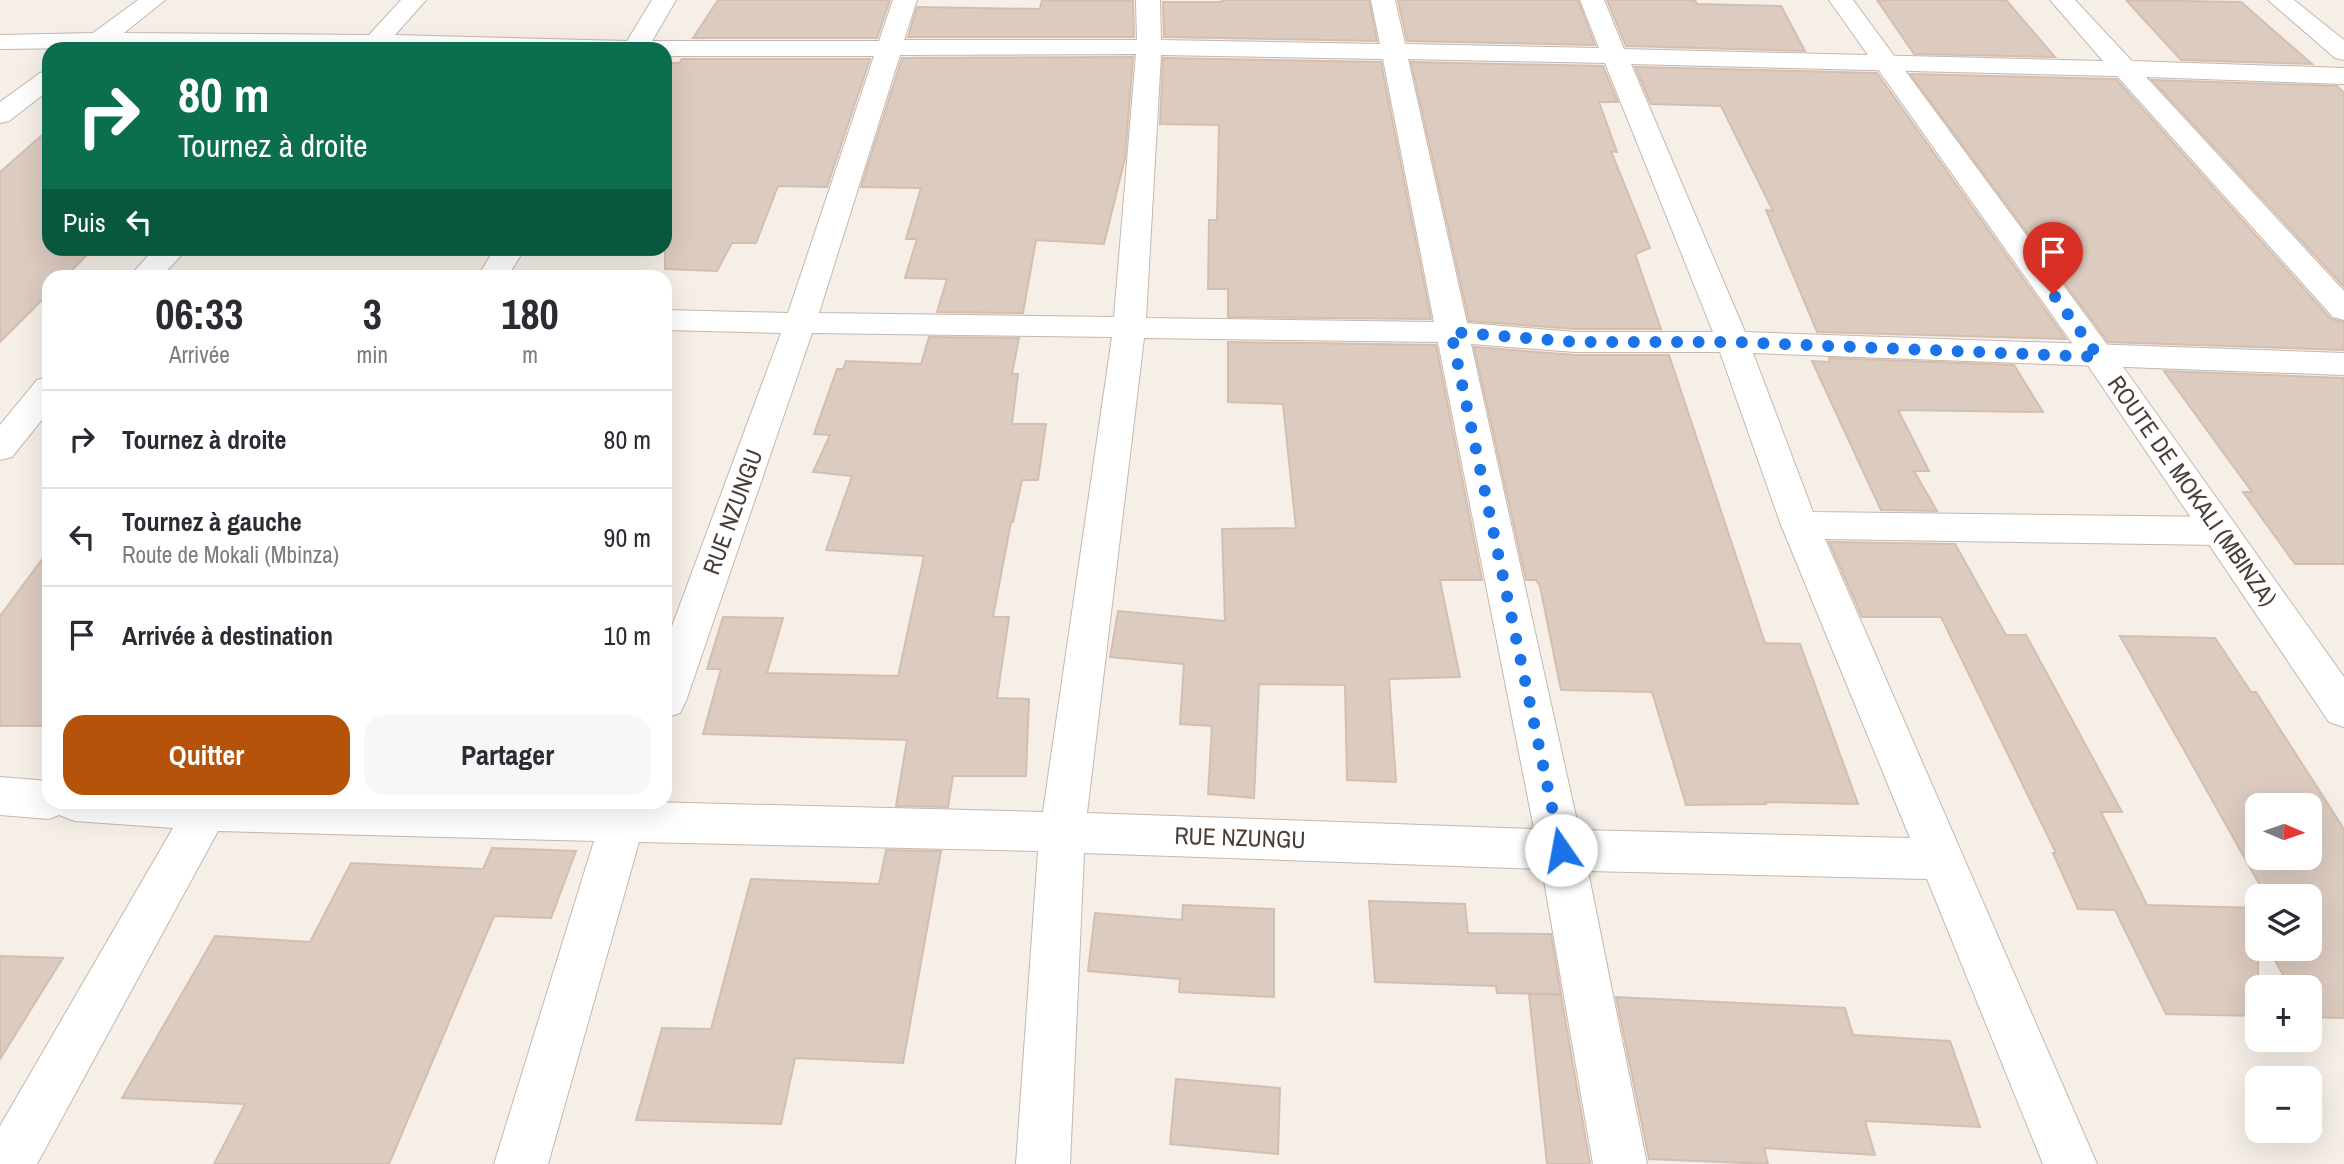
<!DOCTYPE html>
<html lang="fr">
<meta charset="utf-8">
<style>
:root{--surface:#fff;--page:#f7f7f7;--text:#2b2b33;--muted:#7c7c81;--line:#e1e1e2;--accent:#b45309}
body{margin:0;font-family:"Archivo Narrow",sans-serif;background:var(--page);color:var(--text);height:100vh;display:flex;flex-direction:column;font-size:26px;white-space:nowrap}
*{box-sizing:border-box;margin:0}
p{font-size:23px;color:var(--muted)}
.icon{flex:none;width:38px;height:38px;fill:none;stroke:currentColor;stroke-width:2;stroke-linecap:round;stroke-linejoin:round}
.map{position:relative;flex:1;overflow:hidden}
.drawer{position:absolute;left:42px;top:270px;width:630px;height:539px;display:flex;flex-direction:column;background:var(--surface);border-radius:21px;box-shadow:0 7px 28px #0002}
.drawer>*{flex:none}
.top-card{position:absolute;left:42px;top:42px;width:630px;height:214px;border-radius:21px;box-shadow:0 7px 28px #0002;background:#0b6e4f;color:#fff;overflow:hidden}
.needle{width:46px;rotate:92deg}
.controls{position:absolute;left:2245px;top:793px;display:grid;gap:14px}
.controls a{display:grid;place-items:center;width:77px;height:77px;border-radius:14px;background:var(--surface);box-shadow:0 7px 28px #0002;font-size:35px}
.pin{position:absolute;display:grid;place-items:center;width:60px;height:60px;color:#fff;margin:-72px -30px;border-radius:50% 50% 50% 0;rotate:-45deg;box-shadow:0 0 7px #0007}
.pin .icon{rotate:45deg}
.me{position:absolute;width:77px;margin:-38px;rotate:348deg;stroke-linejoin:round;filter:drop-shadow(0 0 5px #0008)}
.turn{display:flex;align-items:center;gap:24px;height:147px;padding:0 21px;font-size:32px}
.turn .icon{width:91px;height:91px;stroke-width:2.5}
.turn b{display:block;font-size:49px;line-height:60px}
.then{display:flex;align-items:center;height:66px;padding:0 21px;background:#0003;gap:14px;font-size:26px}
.eta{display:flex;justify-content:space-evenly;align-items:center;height:119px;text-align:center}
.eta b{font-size:42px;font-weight:700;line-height:49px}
.action{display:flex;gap:14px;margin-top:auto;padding:14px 21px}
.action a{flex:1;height:80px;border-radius:21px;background:var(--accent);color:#fff;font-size:28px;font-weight:700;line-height:80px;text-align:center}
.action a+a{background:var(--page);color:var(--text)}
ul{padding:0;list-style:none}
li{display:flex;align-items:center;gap:21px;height:98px;padding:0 21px;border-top:2px solid var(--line)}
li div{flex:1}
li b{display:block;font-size:26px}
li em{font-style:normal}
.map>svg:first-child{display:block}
.building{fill:#dccbbf;stroke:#d4beaf;stroke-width:2;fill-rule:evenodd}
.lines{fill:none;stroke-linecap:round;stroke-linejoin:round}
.minor-casing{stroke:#c5b7ad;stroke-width:2}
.tertiary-casing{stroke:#c5b7ad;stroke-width:2}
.minor{fill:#fff;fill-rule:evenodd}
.tertiary{fill:#fff;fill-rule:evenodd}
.route{stroke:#1a73e8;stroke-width:12;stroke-dasharray:0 21.6}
.labels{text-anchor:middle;stroke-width:5;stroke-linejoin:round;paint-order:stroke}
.street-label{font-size:24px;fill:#4a3e36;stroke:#fff}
</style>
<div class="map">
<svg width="2344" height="1164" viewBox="0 0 2344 1164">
<rect width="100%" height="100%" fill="#f6efe8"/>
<!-- building -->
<g class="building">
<path d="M718,0H890L877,38H693Z"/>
<path d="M1042,0L1133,1L1134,37H908L917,7L1040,9Z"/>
<path d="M1222,0H1369L1377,41L1164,37L1163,2H1222Z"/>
<path d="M1398,0H1578L1595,45L1407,41Z"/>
<path d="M1607,0H1695L1697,4L1781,6L1805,51L1626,46Z"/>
<path d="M1877,0H2006L2055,57L1914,54Z"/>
<path d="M2126,0L2241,2L2312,64L2181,60Z"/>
<path d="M1133,57L1125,158L1104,244L1036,240L1023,313L937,312L947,279L905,278L917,239H906L921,188L861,187L902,58Z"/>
<path d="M1163,58L1381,62L1431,319L1228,317V289H1208L1209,220H1217L1219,125L1160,124Z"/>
<path d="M682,59H870L827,187L778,186L756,243H732L717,271L665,269V63H679Z"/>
<path d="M1411,62L1603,66L1618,102H1599L1617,152L1611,151L1650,248L1635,254L1661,329H1575L1469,321Z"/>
<path d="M1635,67L1877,73L2066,339L1817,332L1766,210L1773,211L1721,106L1651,104Z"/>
<path d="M1910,74L2116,79L2331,319L2344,322V350L2108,342Z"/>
<path d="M2152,80L2337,86L2344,93V287Z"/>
<path d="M49,129V248H94L66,276H49V293L0,342V172Z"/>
<path d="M929,337L1019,338L1012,374H1018L1012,424H1046L1038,480H1022L1013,522H1011L993,617H1009L997,698L1029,699L1026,776H953L948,807L896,806L907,740L703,734L721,669H707L723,617L783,618L767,673L898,676L924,556L826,550L852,476L813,472L830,435L814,434L837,369H843L846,361L921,364Z"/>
<path d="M1228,342L1436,345L1482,580H1440L1460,677L1389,679L1396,782L1347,780L1345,685L1259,684L1254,798L1208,794L1212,726L1180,724L1184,664L1110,657L1118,611L1225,621L1222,529L1296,528L1283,404L1228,402Z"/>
<path d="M1474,347L1575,355H1669L1765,643L1800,644L1858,804L1765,802L1766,804L1686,805L1652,692L1561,690L1540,586L1536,580H1526Z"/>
<path d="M1829,358L2014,365L2043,412L1898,410L1929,471H1914L1937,511L1881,510L1812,361L1830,362Z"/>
<path d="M2164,371L2344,378V564H2295L2243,492H2252Z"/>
<path d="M1829,542L1955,544L2006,635H2026L2122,812H2101L2147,905L2258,908V1016L2166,1014L2115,910L2078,909L2053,853H2056L1941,617H1862Z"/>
<path d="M49,550V726H0V616Z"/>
<path d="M2120,636L2215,638L2251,692H2256L2344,829V1018L2310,1017V987H2290L2268,948H2310V896H2266ZM2258,805H2310V858H2258Z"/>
<path d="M492,848L576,851L551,918L494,916L389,1164H214L245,1104L122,1098L215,936L310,942L351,863L483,869Z"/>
<path d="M886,850L941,851L903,1063L795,1058L781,1124L636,1120L662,1028L711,1029L751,879L879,884Z"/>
<path d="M1369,901L1465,904L1468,933L1551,934L1561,994L1497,993L1496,986L1375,982Z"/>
<path d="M1183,905L1274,909V997L1179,992L1180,979L1088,971L1095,913L1182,920Z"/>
<path d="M0,956L63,958L0,1059Z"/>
<path d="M1529,994L1561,995L1590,1164H1547Z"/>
<path d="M1616,997L1845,1008L1853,1035L1950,1041L1980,1127L1865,1121L1875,1155L1764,1148L1768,1164L1649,1159Z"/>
<path d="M1176,1079L1280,1088L1278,1154L1170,1144Z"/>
</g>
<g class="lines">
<defs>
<g id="minor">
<path d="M138,0H165L124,33L369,35L401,0H426L395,35L627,41L652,0H676L652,41H879L893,0H917L904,40H1137L1136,0H1160L1161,40L1380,44L1371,0H1395L1405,44L1599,48L1580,0H1604L1624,49L2103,61L2050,0H2075L2132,61L2344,68V84L2146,77L2344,291V320L2333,317L2117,76L1631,64L1745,332L2344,353V375L1753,353L1813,512L2220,517L2233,521L2239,531L2233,541L2220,545L1825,539L2097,1164H2043L1927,879L1588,871L1647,1164H1593L1542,869L1084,853L1070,1164H1016L1038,851L639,842L548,1164H494L594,841L218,831L37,1164H0V1126L173,828L75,821L59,815L49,819L0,815V777L49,781V802H651L1043,812L1112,337L812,333L686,701L680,713L665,718V645L781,333L665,330V310L788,313L874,56H665V49L241,46L0,49V35L93,33ZM1136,54L1114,317L819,313L900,55ZM1161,55L1383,59L1434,322L1146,318ZM1408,59L1605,63L1713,332H1575L1467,323ZM1144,338L1438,342L1534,829L1087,813ZM1471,344L1575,352H1720L1781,525L1910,838L1579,830Z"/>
<path d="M2268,0H2294L2344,40V60L2335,58Z"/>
<path d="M49,70V90L9,121L0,123V102L40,73Z"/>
<path d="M155,248H188L162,276H130Z"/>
<path d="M495,248H525L508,276H478Z"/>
<path d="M49,377V411L12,457L0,460V425L37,380Z"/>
</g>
<path id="tertiary" d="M1829,0H1853L2111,350L2344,677V727L2329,722L2087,364Z"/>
</defs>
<!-- minor casing -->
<use href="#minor" class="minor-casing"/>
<!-- tertiary casing -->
<use href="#tertiary" class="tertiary-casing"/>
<!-- minor -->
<use href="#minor" class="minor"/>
<!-- tertiary -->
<use href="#tertiary" class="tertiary"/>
</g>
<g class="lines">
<!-- route -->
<path class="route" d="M1561,850L1451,332L1574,342H1733L2099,357L2053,294"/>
</g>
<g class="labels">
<!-- street labels -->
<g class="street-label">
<text transform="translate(2192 491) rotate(55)" y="8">ROUTE DE MOKALI (MBINZA)</text>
<text transform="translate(733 512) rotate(-70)" y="8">RUE NZUNGU</text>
<text transform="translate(1240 838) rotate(2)" y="8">RUE NZUNGU</text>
</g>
</g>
</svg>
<div class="controls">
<a><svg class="needle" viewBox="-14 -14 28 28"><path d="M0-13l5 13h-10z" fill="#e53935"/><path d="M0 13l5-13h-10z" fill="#7c7c81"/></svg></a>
<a><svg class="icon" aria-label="layers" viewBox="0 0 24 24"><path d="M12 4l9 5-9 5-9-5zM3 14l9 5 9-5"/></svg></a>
<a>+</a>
<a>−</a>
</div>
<div class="pin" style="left:2053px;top:294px;background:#d93025"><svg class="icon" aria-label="arrive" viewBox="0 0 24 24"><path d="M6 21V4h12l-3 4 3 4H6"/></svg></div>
<svg class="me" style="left:1561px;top:850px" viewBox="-20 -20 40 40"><circle r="19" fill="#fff"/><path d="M0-13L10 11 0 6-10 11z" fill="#1a73e8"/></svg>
<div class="top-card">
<div class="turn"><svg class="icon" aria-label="right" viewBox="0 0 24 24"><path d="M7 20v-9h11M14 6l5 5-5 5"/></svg><div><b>80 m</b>Tournez à droite</div></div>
<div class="then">Puis<svg class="icon" aria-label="left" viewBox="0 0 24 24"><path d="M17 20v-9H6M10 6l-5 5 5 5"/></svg></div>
</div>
<section class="drawer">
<div class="eta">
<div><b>06:33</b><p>Arrivée</p></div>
<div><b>3</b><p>min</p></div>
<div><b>180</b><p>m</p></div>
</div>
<ul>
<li><svg class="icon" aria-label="right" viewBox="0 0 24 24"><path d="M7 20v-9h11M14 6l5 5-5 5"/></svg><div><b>Tournez à droite</b></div><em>80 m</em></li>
<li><svg class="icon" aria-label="left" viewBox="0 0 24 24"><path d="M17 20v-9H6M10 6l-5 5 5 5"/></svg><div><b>Tournez à gauche</b><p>Route de Mokali (Mbinza)</p></div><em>90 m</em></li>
<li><svg class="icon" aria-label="arrive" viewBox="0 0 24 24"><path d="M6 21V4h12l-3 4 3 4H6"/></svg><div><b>Arrivée à destination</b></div><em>10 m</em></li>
</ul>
<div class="action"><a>Quitter</a><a>Partager</a></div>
</section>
</div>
